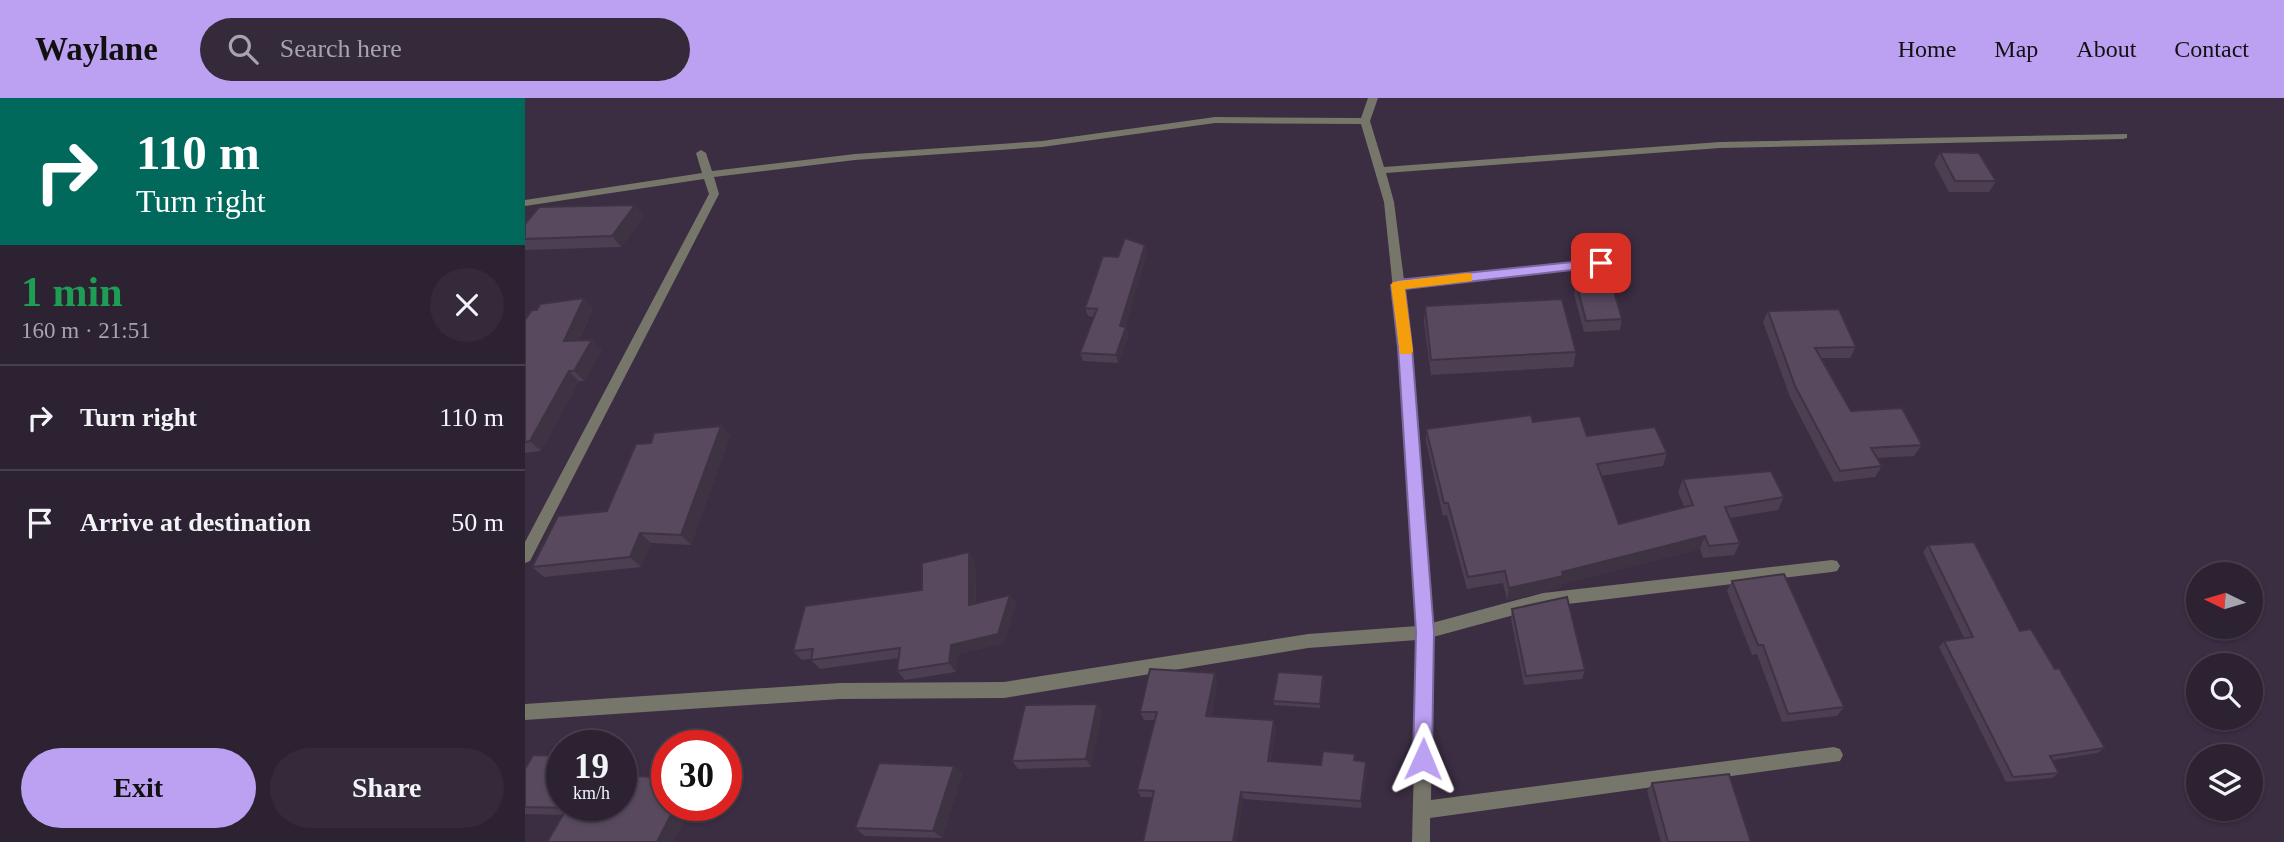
<!DOCTYPE html>
<meta charset="utf-8">
<style>
:root{--surface:#2c2232;--page:#342a3a;--text:#f1f3f6;--muted:#a6a4ac;--line:#483f4d;--accent:#bca0f2}
body{margin:0;font-family:Georgia,serif;background:var(--page);color:var(--text);height:100vh;display:flex;flex-direction:column;font-size:26px;white-space:nowrap}
*{box-sizing:border-box;margin:0}
p{font-size:23px;color:var(--muted)}
.icon{flex:none;width:38px;height:38px;fill:none;stroke:currentColor;stroke-width:2;stroke-linecap:round;stroke-linejoin:round}
.map{position:relative;flex:1;overflow:hidden}
.details{display:flex;flex-direction:column;background:var(--surface);width:525px}
.details>*{flex:none}
.banner{background:#00695c;color:#fff;overflow:hidden}
.needle{width:46px;rotate:275deg}
.fabs{position:absolute;left:1661px;top:464px;display:grid;gap:14px}
.fabs a{display:grid;place-items:center;width:77px;height:77px;border-radius:50%;background:var(--surface);box-shadow:0 2px 5px #0004,0 0 0 2px var(--line);font-size:35px}
.speed{position:absolute;left:21px;top:632px;display:flex;gap:14px;font-size:35px;font-weight:700;text-align:center}
.speed>*{display:grid;place-content:center;width:91px;height:91px;border-radius:50%;background:var(--surface);box-shadow:0 2px 5px #0004,0 0 0 2px var(--line);line-height:1}
.speed small{font-size:18px;font-weight:400}
.speed .limit{border:10px solid #d22;background:#fff;color:#111}
.pin{position:absolute;display:grid;place-items:center;width:60px;height:60px;color:#fff;margin:-30px;border-radius:14px;box-shadow:0 4px 10px #0006}
.me{position:absolute;width:77px;margin:-38px;rotate:1deg;stroke-linejoin:round;filter:drop-shadow(0 0 5px #0008)}
.turn{display:flex;align-items:center;gap:24px;height:147px;padding:0 21px;font-size:32px}
.turn .icon{width:91px;height:91px;stroke-width:2.5}
.turn b{display:block;font-size:49px;line-height:60px}
.round{display:grid;place-items:center;flex:none;width:74px;height:74px;border-radius:37px;background:var(--page)}
.overview{display:flex;align-items:center;justify-content:space-between;height:119px;padding:0 21px}
h1{font-size:42px;font-weight:600;line-height:52px;color:#1e9e55}
.button{display:flex;gap:14px;margin-top:auto;padding:14px 21px}
.button a{flex:1;height:80px;border-radius:42px;background:var(--accent);color:#111;font-size:28px;font-weight:600;line-height:80px;text-align:center}
.button a+a{background:var(--page);color:var(--text)}
ul{padding:0;list-style:none}
li{display:flex;align-items:center;gap:21px;height:105px;padding:0 21px;border-top:2px solid var(--line)}
li div{flex:1}
li b{display:block;font-size:26px}
li em{font-style:normal}
header{display:flex;align-items:center;gap:42px;box-sizing:border-box;height:98px;padding:0 35px;background:var(--accent);color:#111}
header strong{font-size:33px}
nav{display:flex;gap:38px;margin-inline-start:auto;font-size:24px}
.search{width:490px;height:63px;background:var(--page);display:flex;align-items:center;gap:18px;box-sizing:border-box;padding:0 24px;border-radius:38px;color:var(--muted);font-size:26px}
main{display:flex;flex:1;min-height:0}
.map>svg:first-child{display:block}
.lines{fill:none;stroke-linecap:round;stroke-linejoin:round}
.minor{fill:#77766a;fill-rule:evenodd}
.wall{fill:#4c3f52}
.shaded-wall{fill:#3e3342}
.building{fill:#58495f;stroke:#3e3342;stroke-width:2}
.route{fill:#bca0f2;stroke:#7a689d;stroke-width:2}
.slow{fill:#f59e0b}
</style>
<header>
<strong>Waylane</strong>
<div class="search"><svg class="icon" aria-label="search" viewBox="0 0 24 24"><circle cx="10" cy="10" r="6"/><path d="M15 15l6 6"/></svg>Search here</div>
<nav><a>Home</a><a>Map</a><a>About</a><a>Contact</a></nav>
</header>
<main>
<section class="details">
<div class="banner">
<div class="turn"><svg class="icon" aria-label="right" viewBox="0 0 24 24"><path d="M7 20v-9h11M14 6l5 5-5 5"/></svg><div><b>110 m</b>Turn right</div></div>
</div>
<div class="overview"><div><h1>1 min</h1><p>160 m · 21:51</p></div><a class="round"><svg class="icon" aria-label="close" viewBox="0 0 24 24"><path d="M6 6l12 12M18 6L6 18"/></svg></a></div>
<ul>
<li><svg class="icon" aria-label="right" viewBox="0 0 24 24"><path d="M7 20v-9h11M14 6l5 5-5 5"/></svg><div><b>Turn right</b></div><em>110 m</em></li>
<li><svg class="icon" aria-label="arrive" viewBox="0 0 24 24"><path d="M6 21V4h12l-3 4 3 4H6"/></svg><div><b>Arrive at destination</b></div><em>50 m</em></li>
</ul>
<div class="button"><a>Exit</a><a>Share</a></div>
</section>
<div class="map">
<svg width="1759" height="744" viewBox="0 0 1759 744">
<rect width="100%" height="100%" fill="#3b2d42"/>
<g class="lines">
<!-- minor -->
<path class="minor" d="M843,0H853L845,23L859,69L1195,44L1602,36V40L1598,41L1195,50L861,75L869,104L879,182L1076,161L1082,165L1076,169L880,190L886,249L907,525L1018,495L1307,462L1312,463L1315,468L1312,473L1307,474L1018,509L908,539L906,702L1309,649L1315,651L1318,657L1315,663L905,720V744H887L892,542L783,550L479,600L315,601L0,622V606L315,585L479,584L783,536L892,528L874,249L859,104L836,26L690,25L517,49L330,62L189,79L194,96L5,463L0,465V444L184,96L179,81L0,108V102L177,75L171,55L176,52L181,55L187,73L330,56L517,43L690,19L836,20Z"/>
</g>
<!-- wall -->
<g class="wall">
<path d="M1415,54L1471,83L1464,94H1424L1409,66Z"/>
<path d="M119,118L96,149L0,152V126Z"/>
<path d="M620,147L622,155L600,229L604,237L593,265L558,263L555,255L569,219L563,218L560,210L593,159Z"/>
<path d="M1051,184L1097,221L1095,232L1059,234L1049,196Z"/>
<path d="M900,208L1051,254L1048,269L906,277L899,224Z"/>
<path d="M68,210L54,243L77,252L59,283H54L16,353L0,355V222Z"/>
<path d="M1243,213L1331,249L1325,260H1297L1326,313L1397,347L1389,358L1352,360L1357,368L1350,379L1309,384L1265,299L1238,224Z"/>
<path d="M196,328L205,338L166,447L126,445L116,469L19,479L7,469L82,413L126,345Z"/>
<path d="M901,331L1062,338L1142,355L1138,368L1076,378L1094,426L1159,409L1153,394L1158,381L1259,399L1253,412L1205,420L1215,445L1209,457L1178,460L1175,451L1036,486L1035,490L982,502L978,485L942,491L922,417L918,418L901,344Z"/>
<path d="M1403,447L1495,533L1580,650L1572,655L1528,662L1534,675L1527,680L1481,684L1414,549L1419,543L1439,540L1398,454Z"/>
<path d="M450,464L451,505L485,497L491,506L479,545L433,556L431,574L380,582L372,573L374,560L295,571L286,562V561L277,562L268,553L397,492Z"/>
<path d="M1207,483L1319,609L1312,618L1257,624L1232,556L1227,557L1202,493Z"/>
<path d="M987,511L1060,572L1057,581L999,587L986,521Z"/>
<path d="M690,575L692,583L686,618L751,630L746,663L796,667L831,663L842,672L836,710L719,701L616,699L612,692L630,622H619L615,614Z"/>
<path d="M799,582L795,610L749,607L748,603Z"/>
<path d="M577,614L566,669L493,671L487,663Z"/>
<path d="M429,668L437,676L417,740L340,738L330,730Z"/>
<path d="M0,671L37,707H167L148,744H22L38,717L0,716Z"/>
<path d="M1127,685L1226,744H1136L1122,693Z"/>
</g>
<!-- shaded-wall -->
<g class="shaded-wall">
<path d="M110,107L119,118L96,149L87,138Z"/>
<path d="M620,147L622,155L598,236L595,228Z"/>
<path d="M59,200L68,210L49,254L39,243Z"/>
<path d="M601,229L604,237L593,265L591,257Z"/>
<path d="M67,242L77,252L59,283L49,273Z"/>
<path d="M44,273L54,283L16,353L5,343Z"/>
<path d="M196,328L205,338L166,447L156,437Z"/>
<path d="M115,435L126,445L116,469L105,459Z"/>
<path d="M1180,438L1175,451L1036,486L1035,490L982,502L984,490L1037,474Z"/>
<path d="M444,454L450,464L451,516L444,507Z"/>
<path d="M485,497L491,506L479,545L433,556L431,574L424,565L426,547Z"/>
<path d="M690,575L692,583L684,626L681,618Z"/>
<path d="M798,577L799,582L795,610V606Z"/>
<path d="M572,606L577,614L566,669L561,661Z"/>
<path d="M749,622L751,630L745,671L743,663Z"/>
<path d="M841,664L842,672L836,710V703Z"/>
<path d="M429,668L437,676L417,740L408,733Z"/>
<path d="M716,694L719,701L712,744H708Z"/>
<path d="M151,707H167L148,744H132Z"/>
</g>
<!-- building -->
<g class="building">
<path d="M1415,54L1454,55L1471,83H1430Z"/>
<path d="M110,107L87,138L0,141V126L14,109Z"/>
<path d="M600,140L620,147L595,228L601,229L591,257L555,255L572,211L560,210L578,158L593,159Z"/>
<path d="M1086,183L1097,221L1061,223L1051,184Z"/>
<path d="M59,200L39,243L67,242L49,273H44L5,343L0,344V222L7,212H12L15,206Z"/>
<path d="M1037,201L1051,254L906,262L900,208Z"/>
<path d="M1314,211L1331,249L1290,250L1326,313L1377,310L1397,347L1346,350L1357,368L1315,373L1270,288L1243,213Z"/>
<path d="M1006,317L1008,324L1055,318L1062,338L1130,329L1142,355L1072,366L1094,426L1168,407L1158,381L1246,373L1259,399L1200,409L1215,445L1184,448L1180,438L1037,474L1038,478L984,490L980,473L943,479L923,405H919L901,331Z"/>
<path d="M196,328L156,437L115,435L105,459L7,469L33,418L82,413L111,346L126,345L129,335Z"/>
<path d="M1449,444L1495,533L1506,531L1530,571L1534,570L1580,650L1525,658L1534,675L1488,679L1419,543L1448,539L1403,447Z"/>
<path d="M444,454V507L485,497L473,536L426,547L424,565L372,573L375,550L286,562L288,551L268,553L280,508L397,492V465Z"/>
<path d="M1259,476L1319,609L1263,616L1238,547H1233L1207,483Z"/>
<path d="M1042,499L1060,572L1001,578L987,511Z"/>
<path d="M625,571L690,575L681,618L749,622L743,663L796,667L798,653L830,656L829,662L841,664L836,703L716,694L708,744H618L629,693L612,692L632,614H615Z"/>
<path d="M753,574L798,577L795,606L748,603Z"/>
<path d="M572,606L561,661L487,663L500,607Z"/>
<path d="M8,657L37,658V707H96V677L142,680V707H151L132,744H22L42,710L0,709V671Z"/>
<path d="M354,665L429,668L408,733L330,730Z"/>
<path d="M1204,676L1226,744H1143L1127,685Z"/>
</g>
<!-- route -->
<path class="route" d="M1076,161L1083,165L1081,168L880,191L887,249L909,534L907,661L905,668L898,670L891,668L888,661L891,534L873,249L866,187L873,182Z"/>
<!-- slow -->
<path class="slow" d="M942,175L947,176V183L880,191L888,253L886,256H875L866,187L868,184Z"/>
</svg>
<div class="fabs">
<a><svg class="needle" viewBox="-14 -14 28 28"><path d="M0-13l5 13h-10z" fill="#e53935"/><path d="M0 13l5-13h-10z" fill="#a6a4ac"/></svg></a>
<a><svg class="icon" aria-label="search" viewBox="0 0 24 24"><circle cx="10" cy="10" r="6"/><path d="M15 15l6 6"/></svg></a>
<a><svg class="icon" aria-label="layers" viewBox="0 0 24 24"><path d="M12 4l9 5-9 5-9-5zM3 14l9 5 9-5"/></svg></a>
</div>
<div class="speed"><div>19<small>km/h</small></div><div class="limit">30</div></div>
<div class="pin" style="left:1076px;top:165px;background:#d93025"><svg class="icon" aria-label="arrive" viewBox="0 0 24 24"><path d="M6 21V4h12l-3 4 3 4H6"/></svg></div>
<svg class="me" style="left:898px;top:661px" viewBox="-20 -20 40 40"><path d="M0-17L14 15 0 8-14 15z" fill="#bca0f2" stroke="#fff" stroke-width="4"/></svg>
</div>
</main>
